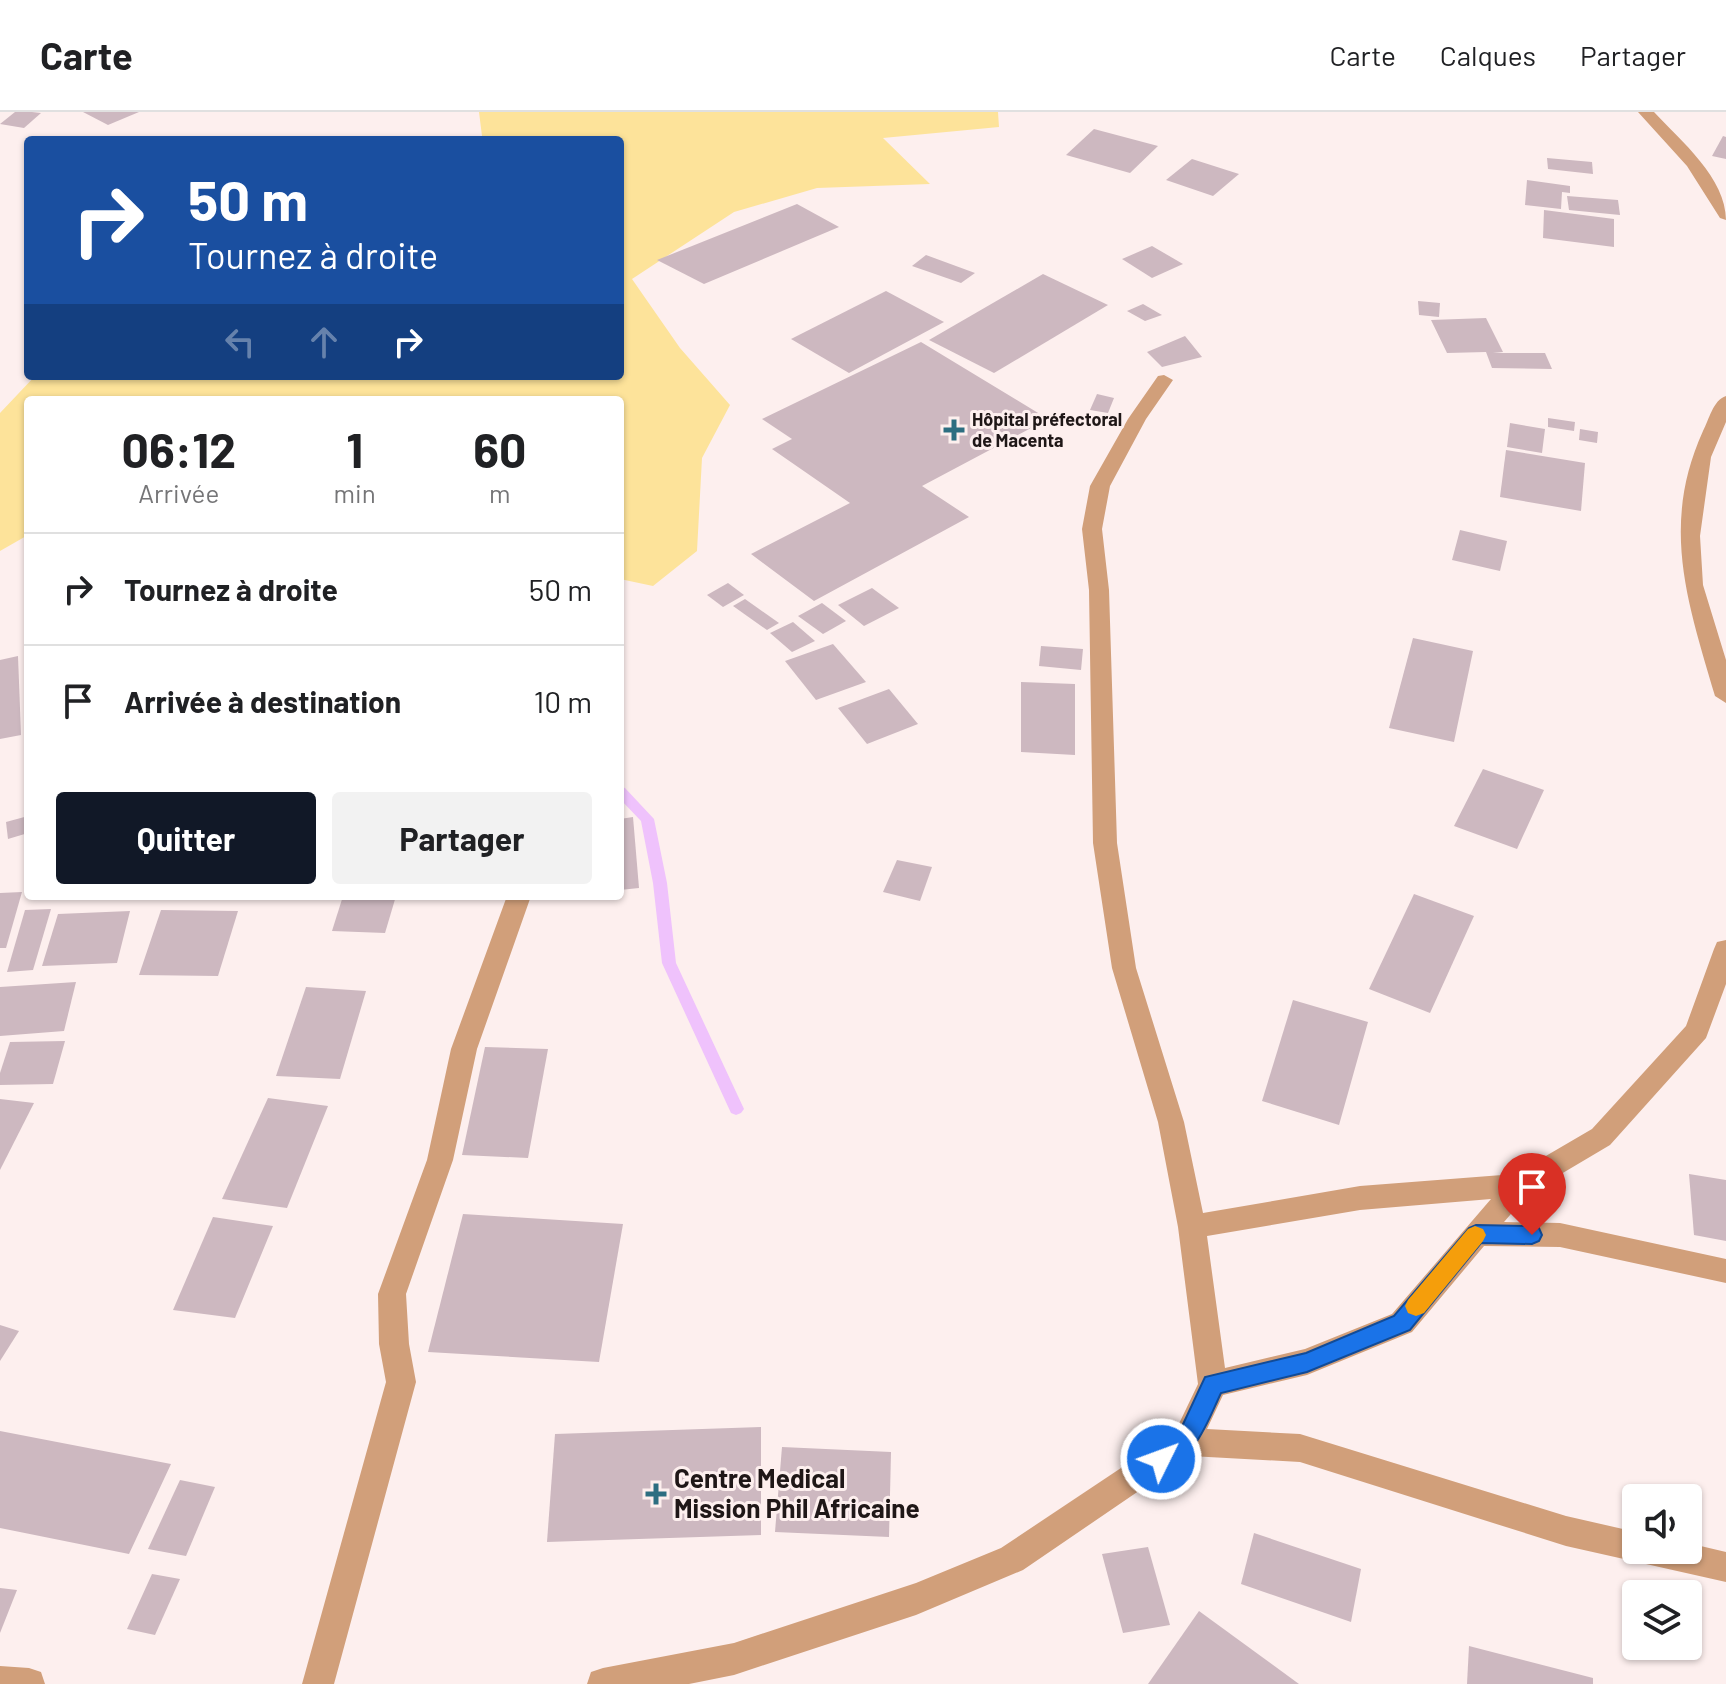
<!DOCTYPE html>
<html lang="fr">
<meta charset="utf-8">
<style>
:root{--surface:#fff;--page:#f2f2f2;--text:#202124;--muted:#757577;--line:#e0e0e0;--accent:#111827}
body{margin:0;font-family:Barlow,sans-serif;background:var(--page);color:var(--text);height:100vh;display:flex;flex-direction:column;font-size:30px;white-space:nowrap}
*{box-sizing:border-box;margin:0}
p{font-size:26px;color:var(--muted)}
.icon{flex:none;width:44px;height:44px;fill:none;stroke:currentColor;stroke-width:2;stroke-linecap:round;stroke-linejoin:round}
.map{position:relative;flex:1;overflow:hidden}
.sheet{position:absolute;left:24px;top:284px;width:600px;height:504px;display:flex;flex-direction:column;background:var(--surface);border-radius:8px;box-shadow:0 2px 6px #0004}
.sheet>*{flex:none}
.top-card{position:absolute;left:24px;top:24px;width:600px;height:244px;border-radius:8px;box-shadow:0 2px 6px #0004;background:#1a4fa0;color:#fff;overflow:hidden}
.fabs{position:absolute;left:1622px;top:1372px;display:grid;gap:16px}
.fabs a{display:grid;place-items:center;width:80px;height:80px;border-radius:8px;background:var(--surface);box-shadow:0 2px 6px #0004;font-size:40px}
.pin{position:absolute;display:grid;place-items:center;width:68px;height:68px;color:#fff;margin:-82px -34px;border-radius:50% 50% 50% 0;rotate:-45deg;box-shadow:0 0 8px #0007}
.pin .icon{rotate:45deg}
.me{position:absolute;width:88px;margin:-44px;rotate:48deg;stroke-linejoin:round;filter:drop-shadow(0 0 6px #0008)}
.turn{display:flex;align-items:center;gap:28px;height:168px;padding:0 32px;font-size:36px}
.turn .icon{width:104px;height:104px;stroke-width:2.5}
.turn b{display:block;font-size:56px;line-height:68px}
.lanes{display:flex;align-items:center;height:76px;padding:0 32px;background:#0003;justify-content:center;gap:40px;direction:ltr}
.lanes .off{opacity:.35}
.eta{display:flex;justify-content:space-evenly;align-items:center;height:136px;text-align:center}
.eta b{font-size:48px;font-weight:700;line-height:56px}
.cta{display:flex;gap:16px;margin-top:auto;padding:16px 32px}
.cta a{flex:1;height:92px;border-radius:8px;background:var(--accent);color:#fff;font-size:32px;font-weight:700;line-height:92px;text-align:center}
.cta a+a{background:var(--page);color:var(--text)}
ul{padding:0;list-style:none}
li{display:flex;align-items:center;gap:24px;height:112px;padding:0 32px;border-top:2px solid var(--line)}
li div{flex:1}
li b{display:block;font-size:30px}
li em{font-style:normal}
header{display:flex;align-items:center;gap:48px;box-sizing:border-box;height:112px;padding:0 40px;background:var(--surface);border-bottom:2px solid var(--line)}
header strong{font-size:38px}
nav{display:flex;gap:44px;margin-inline-start:auto;font-size:28px}
.map>svg:first-child{display:block}
.green{fill:#fde39a}
.lines{fill:none;stroke-linecap:round;stroke-linejoin:round}
.stream{fill:#efc2fc;fill-rule:evenodd}
.building{fill:#cdb8c0}
.minor{fill:#d19f7a;fill-rule:evenodd}
.route{fill:#1a73e8;stroke:#114b97;stroke-width:2}
.slow{fill:#f59e0b}
.poi-dot{fill:#2d6e81;stroke:#fdefee;stroke-width:3}
.labels{text-anchor:middle;stroke-width:6;stroke-linejoin:round;paint-order:stroke}
.far-poi-label{font-size:18px;font-weight:bold;fill:#1f1717;stroke:#fdefee;text-anchor:start}
.near-poi-label{font-size:26px;font-weight:bold;fill:#1f1717;stroke:#fdefee;text-anchor:start}
</style>
<header>
<strong>Carte</strong>
<nav><a>Carte</a><a>Calques</a><a>Partager</a></nav>
</header>
<div class="map">
<svg width="1726" height="1572" viewBox="0 0 1726 1572">
<rect width="100%" height="100%" fill="#fdefee"/>
<!-- green -->
<path class="green" d="M479,0H998L999,15L883,26L930,72L817,76L734,100L632,167L680,236L730,293L702,346L697,439L653,474L620,467V288H28V423L0,439V301L35,264H620V28H479L482,24Z"/>
<g class="lines">
<!-- stream -->
<path class="stream" d="M620,674L625,676L654,707L667,771L676,851L744,997L741,1001L736,1003L731,1001L662,851L653,771L641,709L620,687Z"/>
</g>
<!-- building -->
<g class="building">
<path d="M15,0H32L41,1L24,16L0,12Z"/>
<path d="M83,0H139L108,13Z"/>
<path d="M1094,17L1158,34L1130,61L1066,43Z"/>
<path d="M1723,24L1726,25V47L1712,44Z"/>
<path d="M1547,46L1592,50L1593,62L1548,57Z"/>
<path d="M1192,47L1239,62L1213,84L1166,68Z"/>
<path d="M1527,68L1570,74V81L1562,80L1561,97L1525,93Z"/>
<path d="M1567,84L1618,88L1620,103L1569,98Z"/>
<path d="M797,92L839,115L704,172L657,148Z"/>
<path d="M1544,98L1614,107V135L1543,126Z"/>
<path d="M1152,134L1183,152L1152,166L1122,147Z"/>
<path d="M926,143L975,161L961,171L912,154Z"/>
<path d="M1043,162L1108,193L994,261L929,228Z"/>
<path d="M886,179L944,210L849,261L791,227Z"/>
<path d="M1418,189L1440,191L1439,205L1419,203Z"/>
<path d="M1143,192L1162,203L1145,209L1127,199Z"/>
<path d="M1486,206L1503,240L1493,241H1545L1552,257L1492,256L1486,240L1447,241L1431,208Z"/>
<path d="M1185,224L1202,245L1162,255L1147,240Z"/>
<path d="M921,230L1048,307L922,374L969,405L814,489L751,442L850,391L772,337L792,327L762,307Z"/>
<path d="M1097,282L1114,286L1108,301L1090,298Z"/>
<path d="M1548,306L1575,310L1574,319L1548,315Z"/>
<path d="M1510,311L1545,317L1542,341L1507,335Z"/>
<path d="M1580,317L1598,320L1597,331L1579,328Z"/>
<path d="M1506,338L1585,351L1581,399L1500,385Z"/>
<path d="M1460,418L1507,429L1500,459L1452,448Z"/>
<path d="M728,471L744,483L723,495L707,483Z"/>
<path d="M872,476L899,496L864,514L838,493Z"/>
<path d="M745,487L779,511L767,518L733,494Z"/>
<path d="M822,491L846,509L823,522L798,504Z"/>
<path d="M793,510L815,529L792,540L770,521Z"/>
<path d="M1413,526L1473,539L1454,630L1389,616Z"/>
<path d="M833,532L866,570L816,588L785,549Z"/>
<path d="M1041,534L1083,537L1081,558L1039,554Z"/>
<path d="M18,544L21,623L0,627V548Z"/>
<path d="M1021,570L1075,572V643L1021,640Z"/>
<path d="M889,577L918,612L867,632L838,596Z"/>
<path d="M1483,657L1544,678L1517,737L1454,714Z"/>
<path d="M28,704V721L8,727L6,710Z"/>
<path d="M633,705L639,776L620,778V707Z"/>
<path d="M897,748L932,755L920,789L883,780Z"/>
<path d="M22,780L6,836H0V781Z"/>
<path d="M1414,782L1474,804L1430,901L1369,877Z"/>
<path d="M343,784H396L385,821L332,819Z"/>
<path d="M51,797L33,858L7,860L25,798Z"/>
<path d="M161,798L238,799L218,864L139,863Z"/>
<path d="M130,799L117,851L42,854L58,802Z"/>
<path d="M76,870L64,919L0,924V875Z"/>
<path d="M306,875L366,879L340,967L276,964Z"/>
<path d="M1293,888L1368,910L1339,1013L1262,989Z"/>
<path d="M65,929L53,972L0,973V961L10,930Z"/>
<path d="M485,935L548,937L528,1046L462,1043Z"/>
<path d="M268,986L328,994L287,1096L222,1087Z"/>
<path d="M0,987L34,991L0,1058Z"/>
<path d="M1689,1062L1726,1068V1129L1694,1123Z"/>
<path d="M463,1102L623,1112L599,1250L428,1240Z"/>
<path d="M213,1105L273,1114L235,1206L173,1198Z"/>
<path d="M0,1213L19,1219L0,1249Z"/>
<path d="M761,1315V1423L547,1430L555,1322Z"/>
<path d="M0,1319L171,1352L129,1442L0,1416Z"/>
<path d="M782,1335L891,1340L889,1425L775,1420Z"/>
<path d="M180,1368L215,1375L186,1444L148,1437Z"/>
<path d="M1254,1421L1361,1457L1351,1510L1241,1472Z"/>
<path d="M1148,1435L1170,1513L1123,1521L1102,1442Z"/>
<path d="M152,1462L180,1467L155,1523L127,1517Z"/>
<path d="M0,1476L17,1478L0,1521Z"/>
<path d="M1199,1499L1299,1572H1148Z"/>
<path d="M1469,1534L1593,1566V1572H1467Z"/>
</g>
<g class="lines">
<!-- minor -->
<g class="minor">
<path d="M1638,0H1654C1681,29 1726,66 1726,108L1720,106L1687,54Z"/>
<path d="M1164,263L1173,268L1146,307L1110,374L1102,417L1109,478L1117,731L1136,856L1184,1010L1203,1101L1360,1074L1515,1062L1592,1017L1686,914L1714,837L1717,830L1726,828V872L1706,926L1610,1033L1529,1081L1504,1110L1560,1111L1726,1147V1171L1560,1135L1484,1134L1412,1220L1307,1263L1223,1283L1207,1317L1300,1322L1566,1404L1636,1420V1438H1688V1431L1726,1440V1470L1566,1434L1300,1350L1190,1344L1023,1458L916,1503L734,1563L689,1572H587L591,1560L603,1556L734,1531L916,1471L1001,1436L1175,1320L1198,1272L1178,1115L1158,1010L1112,856L1093,731L1089,478L1082,417L1090,374L1128,307L1158,264ZM1491,1087L1392,1202L1305,1237L1225,1256L1207,1124L1360,1098Z"/>
<path d="M1726,284V310L1711,345L1700,424L1703,473L1726,548V591L1715,584C1688,491 1660,414 1703,319C1709,308 1713,288 1726,284Z"/>
<path d="M507,784H531L477,937L453,1048L406,1182L409,1232L416,1270L334,1572H302L386,1270L379,1232L378,1182L427,1048L451,937Z"/>
<path d="M0,1554L29,1556L41,1560L45,1572H0Z"/>
</g>
</g>
<!-- route -->
<path class="route" d="M1476,1113L1532,1114L1539,1116L1542,1123L1539,1129L1532,1132L1481,1131L1410,1218L1307,1260L1221,1281C1206,1313 1197,1344 1161,1358L1153,1355L1150,1347L1153,1340L1178,1323L1205,1265L1306,1241L1394,1204L1469,1116Z"/>
<!-- slow -->
<path class="slow" d="M1475,1114L1483,1117L1486,1123L1483,1129L1424,1201L1416,1204L1408,1201L1405,1194L1408,1188L1468,1117Z"/>
<!-- markers -->
<g class="poi-dot">
<path d="M950 306h8v8h8v8h-8v8h-8v-8h-8v-8h8z"/>
<path d="M652 1370h8v8h8v8h-8v8h-8v-8h-8v-8h8z"/>
</g>
<g class="labels">
<!-- far-poi labels -->
<g class="far-poi-label">
<text x="972" y="314">Hôpital préfectoral<tspan x="972" dy="21">de Macenta</tspan></text>
</g>
<!-- near-poi labels -->
<g class="near-poi-label">
<text x="674" y="1376">Centre Medical<tspan x="674" dy="30">Mission Phil Africaine</tspan></text>
</g>
</g>
</svg>
<div class="fabs">
<a><svg class="icon" aria-label="sound" viewBox="0 0 24 24"><path d="M4 9h4l5-4v14l-5-4H4zM17 9q2 3 0 6"/></svg></a>
<a><svg class="icon" aria-label="layers" viewBox="0 0 24 24"><path d="M12 4l9 5-9 5-9-5zM3 14l9 5 9-5"/></svg></a>
</div>
<div class="pin" style="left:1532px;top:1123px;background:#d93025"><svg class="icon" aria-label="arrive" viewBox="0 0 24 24"><path d="M6 21V4h12l-3 4 3 4H6"/></svg></div>
<svg class="me" style="left:1161px;top:1347px" viewBox="-20 -20 40 40"><circle r="17" fill="#1a73e8" stroke="#fff" stroke-width="3"/><path d="M0-11L8 9 0 5-8 9z" fill="#fff"/></svg>
<div class="top-card">
<div class="turn"><svg class="icon" aria-label="right" viewBox="0 0 24 24"><path d="M7 20v-9h11M14 6l5 5-5 5"/></svg><div><b>50 m</b>Tournez à droite</div></div>
<div class="lanes"><svg class="icon off" aria-label="left" viewBox="0 0 24 24"><path d="M17 20v-9H6M10 6l-5 5 5 5"/></svg><svg class="icon off" aria-label="ahead" viewBox="0 0 24 24"><path d="M12 20V5M6 11l6-6 6 6"/></svg><svg class="icon" aria-label="right" viewBox="0 0 24 24"><path d="M7 20v-9h11M14 6l5 5-5 5"/></svg></div>
</div>
<section class="sheet">
<div class="eta">
<div><b>06:12</b><p>Arrivée</p></div>
<div><b>1</b><p>min</p></div>
<div><b>60</b><p>m</p></div>
</div>
<ul>
<li><svg class="icon" aria-label="right" viewBox="0 0 24 24"><path d="M7 20v-9h11M14 6l5 5-5 5"/></svg><div><b>Tournez à droite</b></div><em>50 m</em></li>
<li><svg class="icon" aria-label="arrive" viewBox="0 0 24 24"><path d="M6 21V4h12l-3 4 3 4H6"/></svg><div><b>Arrivée à destination</b></div><em>10 m</em></li>
</ul>
<div class="cta"><a>Quitter</a><a>Partager</a></div>
</section>
</div>
